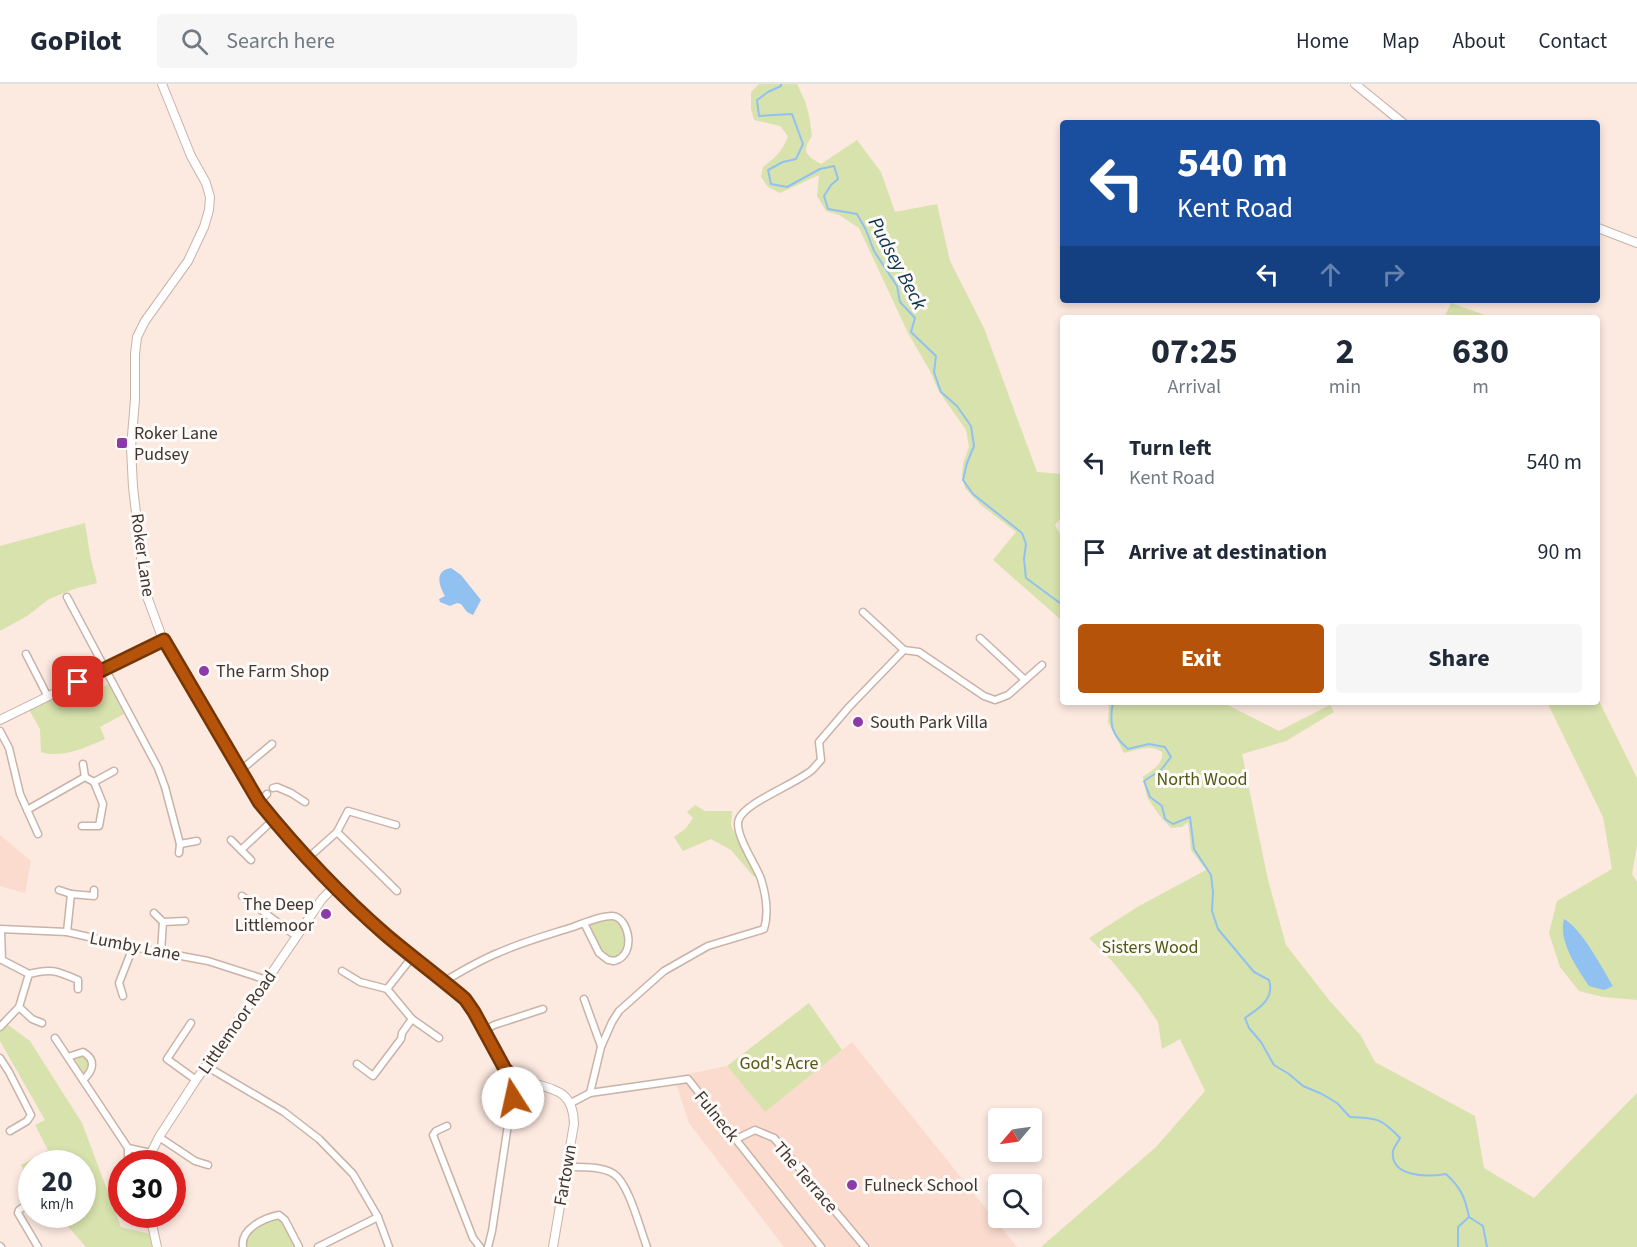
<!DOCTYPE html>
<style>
:root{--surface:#fff;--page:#f6f6f7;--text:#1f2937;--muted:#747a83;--line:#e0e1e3;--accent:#b45309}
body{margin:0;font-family:"Source Sans 3",sans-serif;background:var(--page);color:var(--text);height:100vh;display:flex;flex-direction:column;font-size:22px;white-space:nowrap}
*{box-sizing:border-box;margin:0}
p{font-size:20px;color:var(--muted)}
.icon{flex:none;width:33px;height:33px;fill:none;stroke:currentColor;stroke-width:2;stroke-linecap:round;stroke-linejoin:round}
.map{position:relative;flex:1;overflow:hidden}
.side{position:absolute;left:1060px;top:231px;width:540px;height:390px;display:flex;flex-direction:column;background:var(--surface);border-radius:6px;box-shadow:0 3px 9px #0003}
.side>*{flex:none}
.top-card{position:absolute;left:1060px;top:36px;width:540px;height:183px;border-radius:6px;box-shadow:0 3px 9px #0003;background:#1a4fa0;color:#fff;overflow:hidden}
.needle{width:39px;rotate:241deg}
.tools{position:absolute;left:988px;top:1024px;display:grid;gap:12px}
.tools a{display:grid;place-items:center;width:54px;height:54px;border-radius:6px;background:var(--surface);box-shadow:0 3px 9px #0003;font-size:30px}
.speed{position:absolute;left:18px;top:1066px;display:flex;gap:12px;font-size:30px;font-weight:700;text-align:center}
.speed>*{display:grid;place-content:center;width:78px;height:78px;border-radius:50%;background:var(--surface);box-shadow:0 3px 9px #0003;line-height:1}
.speed small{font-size:15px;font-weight:400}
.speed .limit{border:9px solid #d22;background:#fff;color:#111}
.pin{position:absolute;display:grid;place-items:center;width:51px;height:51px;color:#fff;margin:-26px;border-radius:12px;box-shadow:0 3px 9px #0006}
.me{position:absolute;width:66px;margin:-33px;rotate:350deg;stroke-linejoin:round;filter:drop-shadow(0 0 4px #0008)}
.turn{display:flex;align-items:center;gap:21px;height:126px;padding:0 18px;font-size:27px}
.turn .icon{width:78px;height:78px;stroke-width:2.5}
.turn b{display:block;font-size:42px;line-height:51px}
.lanes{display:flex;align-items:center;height:57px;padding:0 18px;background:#0003;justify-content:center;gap:30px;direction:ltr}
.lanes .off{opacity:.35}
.eta{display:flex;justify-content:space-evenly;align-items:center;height:102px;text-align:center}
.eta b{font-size:36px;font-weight:700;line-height:42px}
.cta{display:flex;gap:12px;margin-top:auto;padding:12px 18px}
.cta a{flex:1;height:69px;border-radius:6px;background:var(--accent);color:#fff;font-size:24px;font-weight:700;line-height:69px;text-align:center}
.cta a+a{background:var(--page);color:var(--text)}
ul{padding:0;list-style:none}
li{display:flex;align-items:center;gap:18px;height:90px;padding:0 18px}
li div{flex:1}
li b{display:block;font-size:22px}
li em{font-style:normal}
header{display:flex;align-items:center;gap:36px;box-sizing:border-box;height:84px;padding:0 30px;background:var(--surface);border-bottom:2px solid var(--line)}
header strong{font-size:28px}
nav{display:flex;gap:33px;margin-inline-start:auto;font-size:21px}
.search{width:420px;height:54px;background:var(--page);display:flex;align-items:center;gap:15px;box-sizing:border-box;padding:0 21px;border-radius:6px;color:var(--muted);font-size:22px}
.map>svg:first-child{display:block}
.built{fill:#fadbcd}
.green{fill:#d8e2ad}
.water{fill:#90c1f0}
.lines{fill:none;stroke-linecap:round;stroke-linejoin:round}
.stream{stroke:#90c1f0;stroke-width:2}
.minor-casing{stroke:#c9b3a8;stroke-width:9}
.tertiary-casing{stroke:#c9b3a8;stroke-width:10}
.minor{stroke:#fff;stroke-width:6}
.tertiary{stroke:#fff;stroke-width:8}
.route-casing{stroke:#753606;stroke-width:15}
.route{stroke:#b45309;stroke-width:10}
.poi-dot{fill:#8c3aa9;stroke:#fefaf7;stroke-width:2}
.labels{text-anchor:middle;stroke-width:6;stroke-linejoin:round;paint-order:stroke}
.poi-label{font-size:18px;fill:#3f3632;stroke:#fefaf7;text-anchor:start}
.street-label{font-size:18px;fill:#3f3632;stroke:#fefaf7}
.park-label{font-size:18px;fill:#515a15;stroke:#fefaf7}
.water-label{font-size:20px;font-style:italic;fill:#0e3351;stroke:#fefaf7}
</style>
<header>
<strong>GoPilot</strong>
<div class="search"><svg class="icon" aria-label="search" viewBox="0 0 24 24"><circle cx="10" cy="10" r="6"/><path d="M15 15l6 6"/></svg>Search here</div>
<nav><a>Home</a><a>Map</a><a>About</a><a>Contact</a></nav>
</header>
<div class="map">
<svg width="1637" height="1163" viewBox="0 0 1637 1163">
<rect width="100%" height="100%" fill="#fce9e0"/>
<!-- built -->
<g class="built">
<path d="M0,751L31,777L25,809L0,802Z"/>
<path d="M852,958L1017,1163H784L689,1039L674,993L727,982L765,1028Z"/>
</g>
<!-- green -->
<g class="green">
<path d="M759,0H797L805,17L809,31L812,52L807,60L806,68L811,74L821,80L857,56L881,88L895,128L937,120L950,177L984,244L1037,388L1063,390V431L1055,441L1063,455V543L1059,534L993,476L1016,448L981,421L965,404L962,391L963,380L969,363L966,346L938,306L930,287L909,251L859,144L839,131L826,127L817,112L819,91L780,109L768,103L761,93L763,83C776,73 782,68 788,52L780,42L754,36L751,25V8Z"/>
<path d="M1451,219L1485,231V234H1444Z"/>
<path d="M85,439L90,471L97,499L74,505L49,515L27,532L0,547V462Z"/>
<path d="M109,600L124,630L100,643L105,655C87,663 61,675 41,668L40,645L27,622L55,610L79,607L83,613Z"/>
<path d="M1598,615L1637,694V761L1632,790L1637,798V916L1603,913L1579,907L1560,883L1549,849L1557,817L1612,785L1603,733L1547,618H1598Z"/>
<path d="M1109,618H1222L1279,647L1330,621L1334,628L1286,657L1242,670L1268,796L1286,861L1329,916L1361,952L1375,978L1475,1032L1484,1084L1534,1114L1637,1009V1163H1041L1156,1063L1205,1007L1180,955L1162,965L1158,938L1139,910L1112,877L1089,854L1139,822L1206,786L1191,766L1188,738L1182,743L1171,744L1159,731L1147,713L1143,693C1152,686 1164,680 1162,668C1151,660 1136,666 1124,669L1108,638Z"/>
<path d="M695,721L705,727H732L731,742L756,791L754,793L731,766L711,755L683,767L674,753L686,744L693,734L687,728Z"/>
<path d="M610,831L620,833L629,858L619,876L603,873L584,839Z"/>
<path d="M809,919L842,966L765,1028L727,982Z"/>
<path d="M0,935L30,957L82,1039L121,1143L154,1151L157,1163H86L58,1131H82V1080H32L31,1097L21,1081L48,1066L35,1041L45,1036L0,957Z"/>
<path d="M80,971L85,973L89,980L88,987L84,990L75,975Z"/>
<path d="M279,1131L299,1163H243L246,1147Z"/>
</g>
<!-- water -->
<g class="water">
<path d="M451,484L461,491L481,516L473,531L467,528L461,520L457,519L450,522L440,518L439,515L445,512C439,501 434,487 451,484Z"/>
<path d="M1564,835C1582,845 1602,884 1613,902L1604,906L1589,902C1577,884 1558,857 1564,835Z"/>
</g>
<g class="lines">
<!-- stream -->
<g class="stream">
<path d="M781,0V2L768,8L757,16L759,32L792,30L803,60L796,75L783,78L768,86L771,100L787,103L820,85L834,82L838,95L831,101L824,112L828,125L857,130L866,146L874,167L897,202L900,218L915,234L911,248L936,272L934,288L941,308L957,322L971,342L974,362L967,379L963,396L973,410L1022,449L1026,460L1024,475L1026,494L1064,522"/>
<path d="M1113,618C1109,640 1111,650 1128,665L1149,660L1165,663L1171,673L1161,686L1144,697L1150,713L1162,722L1165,735L1173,740L1190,733L1194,765L1211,791L1213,808L1212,827L1218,845L1254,888L1269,896C1275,915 1259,924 1245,934L1249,944L1261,958L1274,981L1289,990L1303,1002L1322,1010L1337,1019L1350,1033C1377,1034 1381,1034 1400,1054C1398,1058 1394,1063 1393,1067C1390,1094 1429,1093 1446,1090C1461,1104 1465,1113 1469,1133"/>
<path d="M1469,1133L1483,1142L1487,1163"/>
<path d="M1458,1163V1143L1469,1133"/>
</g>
<defs>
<g id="minor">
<path d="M67,513L158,684L165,703L180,760L179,769"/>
<path d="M863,528L904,566"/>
<path d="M980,554L1025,596"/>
<path d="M904,566L919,568L984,612L995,616L1008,611L1042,581"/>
<path d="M26,570L48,613"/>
<path d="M0,647L9,664L20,710L38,750"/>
<path d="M83,680L85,693"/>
<path d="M241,686L272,660"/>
<path d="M94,698L114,687"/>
<path d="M273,704L277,703L291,709L305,718"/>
<path d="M259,718L267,710"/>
<path d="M27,726L85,693L94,698L103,720L99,742H82"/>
<path d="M337,748L397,807"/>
<path d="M231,756L241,766"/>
<path d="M180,760L197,757"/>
<path d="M308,774L337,748L348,727L396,741"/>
<path d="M251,776L241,766L273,736"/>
<path d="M59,806L71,810"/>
<path d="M242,812L296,852"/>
<path d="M154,829L163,838"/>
<path d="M0,845L67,848L133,863L208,877L267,896"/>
<path d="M1,846L2,876L29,890C52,884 57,887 78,896V905"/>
<path d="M67,848L71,810L94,812V806"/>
<path d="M161,867L163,838L185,837"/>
<path d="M342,887L360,898L387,905L412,935L439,954"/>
<path d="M445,897C462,887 480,876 498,869C522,858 548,851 573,843C583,839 603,831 613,832C628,833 638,871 614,877L608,876L599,869L584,839"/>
<path d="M387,905L413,872"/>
<path d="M123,912L119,899L133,863"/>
<path d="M584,915L601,962"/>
<path d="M19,923L32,935L42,939"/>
<path d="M191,939L167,975L196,996"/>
<path d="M0,943L19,923L29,890"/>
<path d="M485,946L494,941L543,925"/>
<path d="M55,954L128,1064L151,1069"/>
<path d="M68,973L83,968C97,976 93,987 83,996"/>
<path d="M0,974L9,988L31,1031L27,1037L10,1047"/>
<path d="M357,980L373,992L401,955L402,949L412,935"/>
<path d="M206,982L284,1028L319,1055L353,1090L378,1133L389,1163"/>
<path d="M590,1009L601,963L612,938L619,927L664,887L708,862L764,845C769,829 766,811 761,795C756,781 733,748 739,735C746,718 796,700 812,686C815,683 818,679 821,676L819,658L849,623L904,566"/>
<path d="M571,1019L590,1009L688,995L821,1163"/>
<path d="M447,1042L436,1047L433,1051L473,1154L480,1163"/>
<path d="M159,1053L195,1077L208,1081"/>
<path d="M736,1055L755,1046L774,1054L865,1163"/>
<path d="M128,1080V1064"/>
<path d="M567,1083C581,1083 602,1082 614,1090C629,1100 640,1145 647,1163"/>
<path d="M25,1122L19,1126L18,1129L38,1163"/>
<path d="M0,1162L1,1163"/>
<path d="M243,1163C240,1145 264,1134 279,1131L285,1136L299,1163"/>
<path d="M318,1163L378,1133"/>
<path d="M488,1163L492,1147L515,994"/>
</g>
<g id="tertiary">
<path d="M162,0L191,72L206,99L210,113L209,126L204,143L188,177L145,237L137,253L135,270V315L131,364L133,403L145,507L163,556L259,718C296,765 341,812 386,851C412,873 439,892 465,915C472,925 479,935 485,946C492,960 501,985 515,993C518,996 524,996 528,998C555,1006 573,1006 574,1040L553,1163"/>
<path d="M1355,0L1403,39"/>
<path d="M1598,144L1637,159"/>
<path d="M0,636L163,556"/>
<path d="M149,1080L151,1069L159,1053L196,996L267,896L322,815L335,802"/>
<path d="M150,1131L157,1163"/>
</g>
</defs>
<!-- minor casing -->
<use href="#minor" class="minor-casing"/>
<!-- tertiary casing -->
<use href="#tertiary" class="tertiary-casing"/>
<!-- minor -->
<use href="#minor" class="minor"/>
<!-- tertiary -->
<use href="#tertiary" class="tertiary"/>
</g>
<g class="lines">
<defs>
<path id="route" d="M78,598L164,556L259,718C297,765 340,811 386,851C412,873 439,893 465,915L474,928L505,985L515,994L513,1014"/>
</defs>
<!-- route casing -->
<use href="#route" class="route-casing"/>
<!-- route -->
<use href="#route" class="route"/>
</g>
<!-- markers -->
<g class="poi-dot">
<rect x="116" y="353" width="12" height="12" rx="3"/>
<circle cx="204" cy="587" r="6"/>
<circle cx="858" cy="638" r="6"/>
<circle cx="326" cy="830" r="6"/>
<circle cx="852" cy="1101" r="6"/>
</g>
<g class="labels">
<!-- poi labels -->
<g class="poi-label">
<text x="134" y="355">Roker Lane<tspan x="134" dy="21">Pudsey</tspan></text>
<text x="216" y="593">The Farm Shop</text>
<text x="870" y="644">South Park Villa</text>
<text x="314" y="826" text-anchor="end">The Deep<tspan x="314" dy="21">Littlemoor</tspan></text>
<text x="864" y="1107">Fulneck School</text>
</g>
<!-- street labels -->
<g class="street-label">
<text transform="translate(143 471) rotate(82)" y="6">Roker Lane</text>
<text transform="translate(135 862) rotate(11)" y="6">Lumby Lane</text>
<text transform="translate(237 938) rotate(-55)" y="6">Littlemoor Road</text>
<text transform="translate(717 1032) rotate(51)" y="6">Fulneck</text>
<text transform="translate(565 1091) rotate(-80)" y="6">Fartown</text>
<text transform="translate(806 1093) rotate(49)" y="6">The Terrace</text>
</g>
<!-- park labels -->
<g class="park-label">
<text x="1202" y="701">North Wood</text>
<text x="1150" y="869">Sisters Wood</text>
<text x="779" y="985">God's Acre</text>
</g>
<!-- water labels -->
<g class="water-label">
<text transform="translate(898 179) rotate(62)" y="7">Pudsey Beck</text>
</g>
</g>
</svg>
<div class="tools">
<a><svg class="needle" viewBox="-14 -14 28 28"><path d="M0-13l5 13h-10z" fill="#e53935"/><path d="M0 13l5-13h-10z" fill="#747a83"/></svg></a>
<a><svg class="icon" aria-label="search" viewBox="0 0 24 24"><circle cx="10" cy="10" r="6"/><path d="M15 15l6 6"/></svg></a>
</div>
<div class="speed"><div>20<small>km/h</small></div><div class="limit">30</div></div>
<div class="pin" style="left:78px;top:598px;background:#d93025"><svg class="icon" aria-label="arrive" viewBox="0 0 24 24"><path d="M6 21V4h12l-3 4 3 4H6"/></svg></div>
<svg class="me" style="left:513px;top:1014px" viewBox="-20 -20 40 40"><circle r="19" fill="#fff"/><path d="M0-13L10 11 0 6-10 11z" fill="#b45309"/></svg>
<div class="top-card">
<div class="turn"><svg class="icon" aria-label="left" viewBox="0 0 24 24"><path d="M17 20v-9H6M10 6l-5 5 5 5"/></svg><div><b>540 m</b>Kent Road</div></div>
<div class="lanes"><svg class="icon" aria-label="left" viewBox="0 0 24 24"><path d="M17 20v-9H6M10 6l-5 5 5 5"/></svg><svg class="icon off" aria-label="ahead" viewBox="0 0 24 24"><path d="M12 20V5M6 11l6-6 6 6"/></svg><svg class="icon off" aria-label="right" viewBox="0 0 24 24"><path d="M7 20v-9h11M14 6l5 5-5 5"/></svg></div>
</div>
<section class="side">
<div class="eta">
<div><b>07:25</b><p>Arrival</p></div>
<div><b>2</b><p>min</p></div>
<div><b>630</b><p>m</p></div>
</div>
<ul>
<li><svg class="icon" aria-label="left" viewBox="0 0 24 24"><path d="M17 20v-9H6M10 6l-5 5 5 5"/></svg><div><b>Turn left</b><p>Kent Road</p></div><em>540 m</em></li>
<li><svg class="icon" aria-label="arrive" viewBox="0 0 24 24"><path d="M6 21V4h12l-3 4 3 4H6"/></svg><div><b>Arrive at destination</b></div><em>90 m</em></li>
</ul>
<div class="cta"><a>Exit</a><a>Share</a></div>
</section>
</div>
